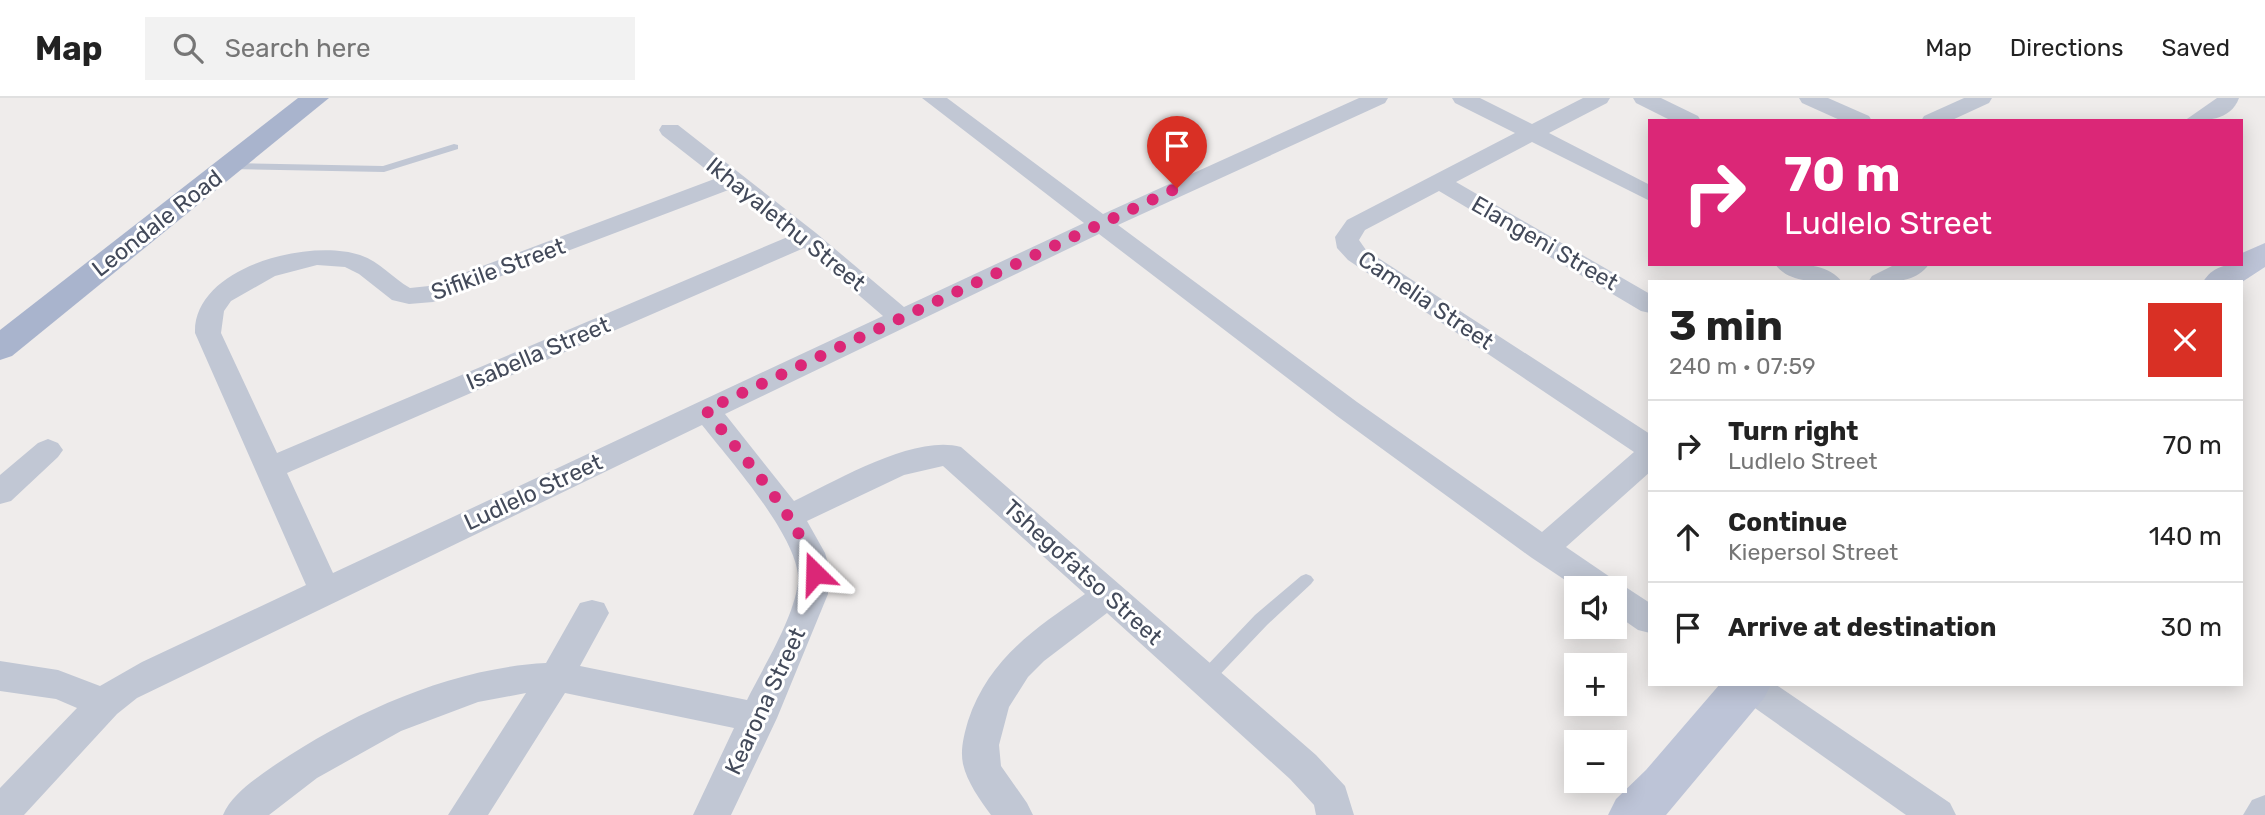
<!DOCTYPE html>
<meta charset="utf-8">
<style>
:root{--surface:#fff;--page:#f2f2f2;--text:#222;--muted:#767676;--line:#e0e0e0}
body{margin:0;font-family:Rubik,sans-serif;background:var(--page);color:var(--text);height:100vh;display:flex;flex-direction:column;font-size:26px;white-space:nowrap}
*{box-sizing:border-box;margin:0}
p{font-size:23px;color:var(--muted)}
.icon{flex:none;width:38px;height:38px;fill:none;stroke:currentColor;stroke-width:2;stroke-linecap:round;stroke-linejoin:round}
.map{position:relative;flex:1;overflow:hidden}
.sheet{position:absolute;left:1648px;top:182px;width:595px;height:406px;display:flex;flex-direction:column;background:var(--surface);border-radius:0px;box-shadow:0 4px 18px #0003}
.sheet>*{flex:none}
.top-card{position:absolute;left:1648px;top:21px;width:595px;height:147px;border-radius:0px;box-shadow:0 4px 18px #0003;background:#db2777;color:#fff;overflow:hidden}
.tools{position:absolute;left:1564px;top:478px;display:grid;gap:14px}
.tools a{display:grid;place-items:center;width:63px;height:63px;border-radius:0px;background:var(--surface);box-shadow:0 4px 18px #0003;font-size:35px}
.pin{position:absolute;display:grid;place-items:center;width:60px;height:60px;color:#fff;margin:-72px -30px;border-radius:50% 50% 50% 0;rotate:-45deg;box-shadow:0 0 7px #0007}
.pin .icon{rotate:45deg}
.me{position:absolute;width:77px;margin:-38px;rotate:338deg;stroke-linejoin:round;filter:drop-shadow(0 0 5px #0008)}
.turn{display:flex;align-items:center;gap:24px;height:147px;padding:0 21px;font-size:32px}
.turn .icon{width:91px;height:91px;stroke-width:2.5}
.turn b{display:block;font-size:49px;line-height:60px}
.round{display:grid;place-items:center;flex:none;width:74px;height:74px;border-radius:0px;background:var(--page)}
.overview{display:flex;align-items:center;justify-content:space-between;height:119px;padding:0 21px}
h1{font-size:42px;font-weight:700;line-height:52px}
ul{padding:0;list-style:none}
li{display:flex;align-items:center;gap:21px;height:91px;padding:0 21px;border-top:2px solid var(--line)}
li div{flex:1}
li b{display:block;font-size:26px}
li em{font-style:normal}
header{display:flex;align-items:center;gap:42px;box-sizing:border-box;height:98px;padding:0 35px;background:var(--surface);border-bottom:2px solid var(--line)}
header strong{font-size:33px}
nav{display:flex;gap:38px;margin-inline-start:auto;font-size:24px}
.search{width:490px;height:63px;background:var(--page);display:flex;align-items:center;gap:18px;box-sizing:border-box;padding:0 24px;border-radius:0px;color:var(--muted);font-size:26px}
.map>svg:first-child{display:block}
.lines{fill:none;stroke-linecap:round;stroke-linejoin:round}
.lane{fill:#c1c7d4;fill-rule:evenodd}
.street{fill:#c1c7d4;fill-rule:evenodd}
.secondary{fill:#bdc4d7;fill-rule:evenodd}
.primary{fill:#a9b4cd;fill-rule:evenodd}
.route{stroke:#db2777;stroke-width:12;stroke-dasharray:0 21.6}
.labels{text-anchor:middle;stroke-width:6;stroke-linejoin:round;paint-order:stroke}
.street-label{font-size:23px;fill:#434a5a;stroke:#fff}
</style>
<header>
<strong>Map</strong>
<div class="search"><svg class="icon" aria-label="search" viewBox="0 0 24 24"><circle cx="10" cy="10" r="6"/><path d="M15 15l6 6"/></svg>Search here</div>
<nav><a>Map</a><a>Directions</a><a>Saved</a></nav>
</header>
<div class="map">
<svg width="2265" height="717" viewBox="0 0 2265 717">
<rect width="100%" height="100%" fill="#efeceb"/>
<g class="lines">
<!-- lane -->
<g class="lane">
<path d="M454,46L458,47V51L384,74L230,71L225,68L230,65L383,68Z"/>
<path d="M1306,476L1311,478L1314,482L1311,486L1267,527L1210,587L1204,589L1198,587L1196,582L1198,577L1255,517L1301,478Z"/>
</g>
<!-- street -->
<g class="street">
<path d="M922,0H947L1103,116L1359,0H1388L1385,5L1118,127L1357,304L1542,434L1634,354L1348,162L1337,150L1335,139L1347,122L1515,35L1455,5L1452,0H1480L1532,26L1583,0H1610L1607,5L1549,35L1650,87V103L1532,44L1456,84L1650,196V215L1641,213L1439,93L1365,132L1359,142L1366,152L1650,336V374L1566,449L1613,481L1615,486L1627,490L1650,505V535L1638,532L1615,516V490H1577L1532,460L1337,318L1099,136L725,316L794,403C836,383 914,336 961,349L1316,657L1345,688L1354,717H1316L1314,707L1290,681L1107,515L1044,563L1028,579L1009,609L999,647L1001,668L1027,705L1033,717H991C980,702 967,684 963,666C960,652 964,637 968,623C988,562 1034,531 1085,496L943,368L904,377L807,423L825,455L830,472L828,496L777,620L731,717H693L734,630L565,595L488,717H448L526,595L478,604L401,633L317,680L269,717H223C232,696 254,682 272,669C351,615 450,570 546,565L580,505L592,502L604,505L609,515L580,568L747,602C764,568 793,522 798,485C803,444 728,360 702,327L137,600L117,616L24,717H0V690L77,610L56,601L0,593V563L58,572L100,588L142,564L306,487L195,235C193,169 309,140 360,157C381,164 392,180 410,190L429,188L717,80L662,37L659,32L662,27H678L816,135L904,209L1084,125ZM731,91L790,138L277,355L221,235L224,213L231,203L275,178L317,167L345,169L359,176L392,202L409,206L433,204ZM804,150L883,218L333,475L287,375Z"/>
<path d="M1633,0H1661L1698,18L1701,23H1672L1636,5Z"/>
<path d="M1799,0H1828L1869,18L1872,23H1842L1802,5Z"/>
<path d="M1964,0H1992L1989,5L1950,23H1921L1924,18Z"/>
<path d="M2217,0H2239C2231,23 2204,23 2184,23Z"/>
<path d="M1775,166C1796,166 1828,164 1842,184C1821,184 1788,186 1775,166Z"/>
<path d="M1896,166H1929C1916,186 1889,184 1868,184L1872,178Z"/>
<path d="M48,341L58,345L63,352L58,359L11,403L0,406V377L38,345Z"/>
<path d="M1730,586H1775L1950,705L1956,717H1906L1735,596Z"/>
<path d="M2265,697V717H2243L2252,702Z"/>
</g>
<!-- secondary -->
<g class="secondary">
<path d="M2265,145V169L2242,184H2203C2212,169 2225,166 2242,166V155Z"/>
<path d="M1720,586H1771L1764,600L1666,717H1608L1616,701L1646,672Z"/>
</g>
<!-- primary -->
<path class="primary" d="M298,0H329L12,258L0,262V232Z"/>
</g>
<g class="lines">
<!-- route -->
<path class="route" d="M815,475C803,423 739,355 706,312L1177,90"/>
</g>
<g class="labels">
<!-- street labels -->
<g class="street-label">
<text transform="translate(157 125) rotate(-38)" y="8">Leondale Road</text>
<text transform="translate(786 126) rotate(39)" y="8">Ikhayalethu Street</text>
<text transform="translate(1545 145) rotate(30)" y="8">Elangeni Street</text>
<text transform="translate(498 171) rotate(-20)" y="8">Sifikile Street</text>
<text transform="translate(1426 202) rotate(34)" y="8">Camelia Street</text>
<text transform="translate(538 255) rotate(-23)" y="8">Isabella Street</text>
<text transform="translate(533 394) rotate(-25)" y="8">Ludlelo Street</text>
<text transform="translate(1083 474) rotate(42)" y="8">Tshegofatso Street</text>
<text transform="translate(765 603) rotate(-65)" y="8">Kearona Street</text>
</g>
</g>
</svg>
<div class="tools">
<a><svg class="icon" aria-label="sound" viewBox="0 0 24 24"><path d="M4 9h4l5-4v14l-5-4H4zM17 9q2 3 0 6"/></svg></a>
<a>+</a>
<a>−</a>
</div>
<div class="pin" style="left:1177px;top:90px;background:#d93025"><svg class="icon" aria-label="arrive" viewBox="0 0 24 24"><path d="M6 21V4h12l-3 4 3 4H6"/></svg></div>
<svg class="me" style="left:815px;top:475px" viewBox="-20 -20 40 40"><path d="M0-17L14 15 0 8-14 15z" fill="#db2777" stroke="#fff" stroke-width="4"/></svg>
<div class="top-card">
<div class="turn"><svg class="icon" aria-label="right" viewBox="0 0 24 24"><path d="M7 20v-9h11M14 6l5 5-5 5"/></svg><div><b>70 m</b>Ludlelo Street</div></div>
</div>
<section class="sheet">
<div class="overview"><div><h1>3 min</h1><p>240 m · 07:59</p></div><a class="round" style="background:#d93025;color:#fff"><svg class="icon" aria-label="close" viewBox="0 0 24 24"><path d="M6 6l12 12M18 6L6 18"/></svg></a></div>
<ul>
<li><svg class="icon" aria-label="right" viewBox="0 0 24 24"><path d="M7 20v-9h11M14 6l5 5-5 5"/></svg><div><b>Turn right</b><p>Ludlelo Street</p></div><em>70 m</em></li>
<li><svg class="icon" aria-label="ahead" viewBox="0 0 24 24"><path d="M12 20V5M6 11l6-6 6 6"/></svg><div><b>Continue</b><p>Kiepersol Street</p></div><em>140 m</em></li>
<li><svg class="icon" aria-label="arrive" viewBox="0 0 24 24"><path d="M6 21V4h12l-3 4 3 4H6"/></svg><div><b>Arrive at destination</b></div><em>30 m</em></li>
</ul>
</section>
</div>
